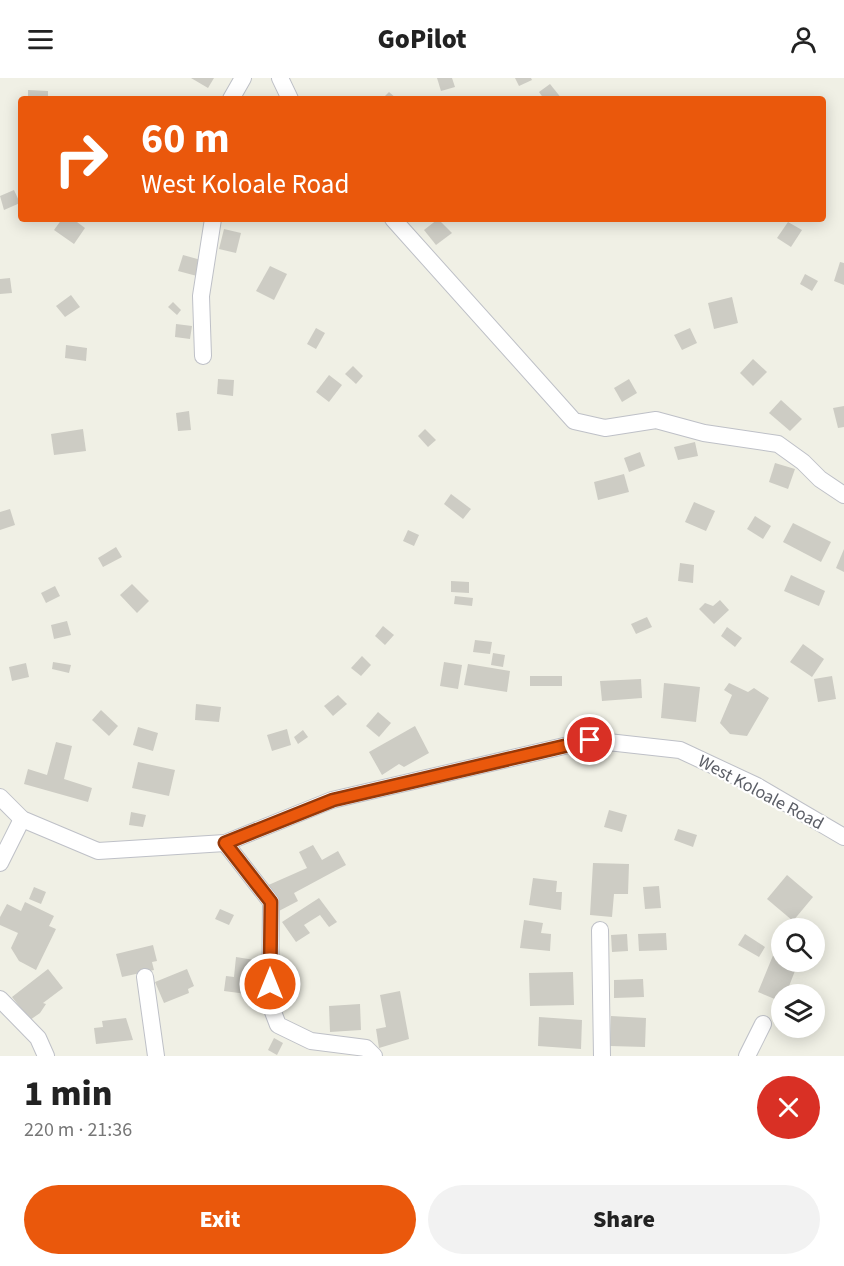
<!DOCTYPE html>
<meta charset="utf-8">
<style>
:root{--surface:#fff;--page:#f2f2f2;--text:#222;--muted:#767676;--accent:#ea580c}
body{margin:0;font-family:"Source Sans 3",sans-serif;background:var(--page);color:var(--text);height:100vh;display:flex;flex-direction:column;font-size:22px;white-space:nowrap}
*{box-sizing:border-box;margin:0}
p{font-size:20px;color:var(--muted)}
.icon{flex:none;width:33px;height:33px;fill:none;stroke:currentColor;stroke-width:2;stroke-linecap:round;stroke-linejoin:round}
.map{position:relative;height:978px;overflow:hidden}
.drawer{display:flex;flex-direction:column;background:var(--surface);flex:1}
.drawer>*{flex:none}
.banner{position:absolute;left:18px;top:18px;width:808px;height:126px;border-radius:6px;box-shadow:0 3px 15px #0003;background:#ea580c;color:#fff;overflow:hidden}
.buttons{position:absolute;left:771px;top:840px;display:grid;gap:12px}
.buttons a{display:grid;place-items:center;width:54px;height:54px;border-radius:50%;background:var(--surface);box-shadow:0 3px 15px #0003;font-size:30px}
.pin{position:absolute;display:grid;place-items:center;width:51px;height:51px;color:#fff;margin:-26px;border:3px solid #fff;border-radius:50%;box-shadow:0 2px 6px #0007}
.me{position:absolute;width:66px;margin:-33px;rotate:0deg;stroke-linejoin:round;filter:drop-shadow(0 0 4px #0008)}
.turn{display:flex;align-items:center;gap:21px;height:126px;padding:0 24px;font-size:27px}
.turn .icon{width:78px;height:78px;stroke-width:2.5}
.turn b{display:block;font-size:42px;line-height:51px}
.round{display:grid;place-items:center;flex:none;width:63px;height:63px;border-radius:32px;background:var(--page)}
.headline{display:flex;align-items:center;justify-content:space-between;height:102px;padding:0 24px}
h1{font-size:36px;font-weight:800;line-height:45px}
.cta{display:flex;gap:12px;margin-top:auto;padding:12px 24px}
.cta a{flex:1;height:69px;border-radius:36px;background:var(--accent);color:#fff;font-size:24px;font-weight:800;line-height:69px;text-align:center}
.cta a+a{background:var(--page);color:var(--text)}
header{display:flex;justify-content:space-between;align-items:center;height:78px;padding:0 24px;background:var(--surface);font-size:27px;font-weight:800}
.map>svg:first-child{display:block}
.building{fill:#cdccc4}
.lines{fill:none;stroke-linecap:round;stroke-linejoin:round}
.minor-casing{stroke:#bec0c7;stroke-width:18}
.minor{stroke:#fff;stroke-width:16}
.route-casing{stroke:#983908;stroke-width:15}
.route{stroke:#ea580c;stroke-width:10}
.labels{text-anchor:middle;stroke-width:4.5;stroke-linejoin:round;paint-order:stroke}
.street-label{font-size:18px;fill:#5c5f67;stroke:#fff}
</style>
<header><svg class="icon" aria-label="menu" viewBox="0 0 24 24"><path d="M4 6h16M4 12h16M4 18h16"/></svg>GoPilot<svg class="icon" aria-label="person" viewBox="0 0 24 24"><circle cx="12" cy="8" r="4"/><path d="M4 21q1-7 8-7t8 7"/></svg></header>
<div class="map">
<svg width="844" height="978" viewBox="0 0 844 978">
<rect width="100%" height="100%" fill="#f0f0e5"/>
<!-- building -->
<g class="building">
<path d="M191,0H214L208,10Z"/>
<path d="M437,0H452L455,9L441,13Z"/>
<path d="M515,0H531L532,2L519,8Z"/>
<path d="M550,6L562,21H544L539,14Z"/>
<path d="M28,12L48,13V21H28Z"/>
<path d="M389,14L397,21H382Z"/>
<path d="M14,112L20,125L4,132L0,118Z"/>
<path d="M62,141H73L85,150L74,166L54,152Z"/>
<path d="M438,141L452,155L436,167L424,152Z"/>
<path d="M788,144L802,152L791,169L777,160Z"/>
<path d="M224,151L241,155L236,175L219,171Z"/>
<path d="M183,177L201,182L197,198L178,193Z"/>
<path d="M840,184L844,185V207L834,203Z"/>
<path d="M270,188L287,196L274,222L256,213Z"/>
<path d="M805,196L818,203L812,213L800,206Z"/>
<path d="M10,200L12,215L0,216V201Z"/>
<path d="M71,217L80,229L65,239L56,228Z"/>
<path d="M732,219L738,245L714,251L708,225Z"/>
<path d="M173,224L181,232L177,237L168,229Z"/>
<path d="M176,246L192,248L190,261L175,259Z"/>
<path d="M316,250L325,255L316,271L307,266Z"/>
<path d="M690,250L697,265L682,272L674,257Z"/>
<path d="M66,267L87,270L86,283L65,280Z"/>
<path d="M753,281L767,294L753,308L740,295Z"/>
<path d="M353,288L363,298L356,306L345,296Z"/>
<path d="M329,297L342,307L329,324L316,314Z"/>
<path d="M218,301L234,302L233,318L217,316Z"/>
<path d="M629,301L637,315L622,324L614,310Z"/>
<path d="M781,322L802,341L790,353L769,335Z"/>
<path d="M844,328V349L838,350L833,330Z"/>
<path d="M189,333L191,352L178,353L176,335Z"/>
<path d="M83,351L86,373L54,377L51,356Z"/>
<path d="M425,351L436,362L428,369L418,358Z"/>
<path d="M695,364L698,378L678,382L674,369Z"/>
<path d="M640,374L645,388L629,394L624,380Z"/>
<path d="M775,385L795,391L788,411L769,404Z"/>
<path d="M624,396L629,414L598,422L594,404Z"/>
<path d="M451,416L471,431L463,441L444,426Z"/>
<path d="M694,424L715,433L706,453L685,444Z"/>
<path d="M10,431L15,447L0,452V434Z"/>
<path d="M755,438L771,448L763,461L747,451Z"/>
<path d="M793,445L831,464L821,484L783,464Z"/>
<path d="M408,452L419,457L414,468L403,463Z"/>
<path d="M116,469L122,479L103,489L98,480Z"/>
<path d="M844,471V494L836,490Z"/>
<path d="M680,485L694,487L693,505L678,503Z"/>
<path d="M791,497L825,513L819,528L784,513Z"/>
<path d="M451,503L469,504V515L451,514Z"/>
<path d="M132,506L149,523L137,535L120,517Z"/>
<path d="M55,508L60,518L46,525L41,515Z"/>
<path d="M455,518L473,520L472,528L454,526Z"/>
<path d="M720,522L729,532L714,546L699,531L705,525L713,528Z"/>
<path d="M647,539L652,549L636,556L631,546Z"/>
<path d="M67,543L71,557L54,561L51,547Z"/>
<path d="M383,548L394,557L385,567L375,558Z"/>
<path d="M727,549L742,560L735,569L721,558Z"/>
<path d="M475,562L492,564L490,576L473,574Z"/>
<path d="M803,566L824,581L812,599L790,584Z"/>
<path d="M493,575L505,577L503,589L491,587Z"/>
<path d="M362,578L371,587L361,598L351,590Z"/>
<path d="M53,584L71,587L69,595L52,591Z"/>
<path d="M444,584L462,587L458,611L440,608Z"/>
<path d="M26,585L29,599L12,603L9,589Z"/>
<path d="M468,586L510,593L507,614L464,607Z"/>
<rect x="530" y="598" width="32" height="10"/>
<path d="M832,598L836,621L818,624L814,601Z"/>
<path d="M641,601L642,620L602,623L600,603Z"/>
<path d="M664,605L700,609L696,644L661,640Z"/>
<path d="M729,605L748,614L754,610L769,620L747,658L730,656L720,645L732,617L724,612Z"/>
<path d="M338,617L347,626L333,638L324,628Z"/>
<path d="M196,626L221,629L219,644L195,642Z"/>
<path d="M101,632L118,648L109,658L92,642Z"/>
<path d="M378,634L391,645L379,659L366,648Z"/>
<path d="M415,648L429,675L404,689L399,686L382,697L369,674Z"/>
<path d="M138,649L158,655L153,673L133,667Z"/>
<path d="M287,651L291,667L272,673L267,657Z"/>
<path d="M303,652L308,659L298,666L294,659Z"/>
<path d="M56,664L72,668L64,701L92,710L88,724L24,706L28,691L47,697Z"/>
<path d="M138,684L175,692L169,718L132,710Z"/>
<path d="M609,732L627,737L622,754L604,749Z"/>
<path d="M131,734L146,737L143,749L129,747Z"/>
<path d="M678,751L697,757L693,769L674,762Z"/>
<path d="M313,767L322,782L338,773L346,787L294,815L298,823L277,834L264,809L307,790L299,774Z"/>
<path d="M593,785L629,786L628,816H614L612,839L590,837Z"/>
<path d="M787,797L813,819L793,843L767,821Z"/>
<path d="M533,800L557,803L556,814H562L561,832L529,827Z"/>
<path d="M659,808L661,830L645,831L643,809Z"/>
<path d="M34,809L46,814L41,826L29,821Z"/>
<path d="M319,820L337,844L329,849L320,837L304,847L310,855L296,864L282,844Z"/>
<path d="M25,824L54,838L49,848L56,851L36,892L19,883L11,870L18,855L0,847V839L7,826L21,833Z"/>
<path d="M220,831L234,837L229,847L215,841Z"/>
<path d="M524,842L543,845L541,855L551,856L550,873L520,870Z"/>
<path d="M666,855L667,872L639,873L638,856Z"/>
<path d="M627,856L628,873L612,874L611,857Z"/>
<path d="M745,856L765,869L759,879L738,867Z"/>
<path d="M153,867L157,883L152,884L154,892L122,899L116,876Z"/>
<path d="M774,875L782,878V884L798,885L786,916H782V924L758,914Z"/>
<path d="M236,879L260,883L254,917L224,913L226,898L234,899Z"/>
<path d="M48,891L63,910L43,925L46,926L40,935L30,942L12,919Z"/>
<path d="M187,891L194,908L188,911L189,915L164,925L155,904Z"/>
<path d="M573,894L574,927L530,928L529,895Z"/>
<path d="M643,901L644,919L614,920V902Z"/>
<path d="M400,913L409,961L379,970L376,951L386,949L380,917Z"/>
<path d="M360,926L361,952L330,954L329,928Z"/>
<path d="M611,938L646,940L645,969L610,968Z"/>
<path d="M539,939L582,942L581,971L538,968Z"/>
<path d="M126,940L133,962L96,966L94,950L103,949L102,943Z"/>
<path d="M274,960L283,965L277,977L268,972Z"/>
</g>
<g class="lines">
<defs>
<g id="minor">
<path d="M280,0L290,21"/>
<path d="M231,21L243,0"/>
<path d="M393,141L574,343L605,350L656,342L704,355L778,366L803,384L820,401L844,417"/>
<path d="M203,278L201,218L213,141"/>
<path d="M0,719L22,741L98,773L225,765L332,722L590,662L680,672L757,708L844,759"/>
<path d="M225,765L271,824L270,926L278,947L311,963L366,970L374,978"/>
<path d="M0,785L22,741"/>
<path d="M600,852L602,978"/>
<path d="M145,899L156,978"/>
<path d="M0,921L38,960L46,978"/>
<path d="M747,978L763,946"/>
</g>
</defs>
<!-- minor casing -->
<use href="#minor" class="minor-casing"/>
<!-- minor -->
<use href="#minor" class="minor"/>
</g>
<g class="lines">
<defs>
<path id="route" d="M270,906L271,824L225,765L333,722L590,662"/>
</defs>
<!-- route casing -->
<use href="#route" class="route-casing"/>
<!-- route -->
<use href="#route" class="route"/>
</g>
<g class="labels">
<!-- street labels -->
<g class="street-label">
<text transform="translate(761 714) rotate(28)" y="6">West Koloale Road</text>
</g>
</g>
</svg>
<div class="buttons">
<a><svg class="icon" aria-label="search" viewBox="0 0 24 24"><circle cx="10" cy="10" r="6"/><path d="M15 15l6 6"/></svg></a>
<a><svg class="icon" aria-label="layers" viewBox="0 0 24 24"><path d="M12 4l9 5-9 5-9-5zM3 14l9 5 9-5"/></svg></a>
</div>
<div class="pin" style="left:590px;top:662px;background:#d93025"><svg class="icon" aria-label="arrive" viewBox="0 0 24 24"><path d="M6 21V4h12l-3 4 3 4H6"/></svg></div>
<svg class="me" style="left:270px;top:906px" viewBox="-20 -20 40 40"><circle r="17" fill="#ea580c" stroke="#fff" stroke-width="3"/><path d="M0-11L8 9 0 5-8 9z" fill="#fff"/></svg>
<div class="banner">
<div class="turn"><svg class="icon" aria-label="right" viewBox="0 0 24 24"><path d="M7 20v-9h11M14 6l5 5-5 5"/></svg><div><b>60 m</b>West Koloale Road</div></div>
</div>
</div>
<section class="drawer">
<div class="headline"><div><h1>1 min</h1><p>220 m · 21:36</p></div><a class="round" style="background:#d93025;color:#fff"><svg class="icon" aria-label="close" viewBox="0 0 24 24"><path d="M6 6l12 12M18 6L6 18"/></svg></a></div>
<div class="cta"><a>Exit</a><a>Share</a></div>
</section>
